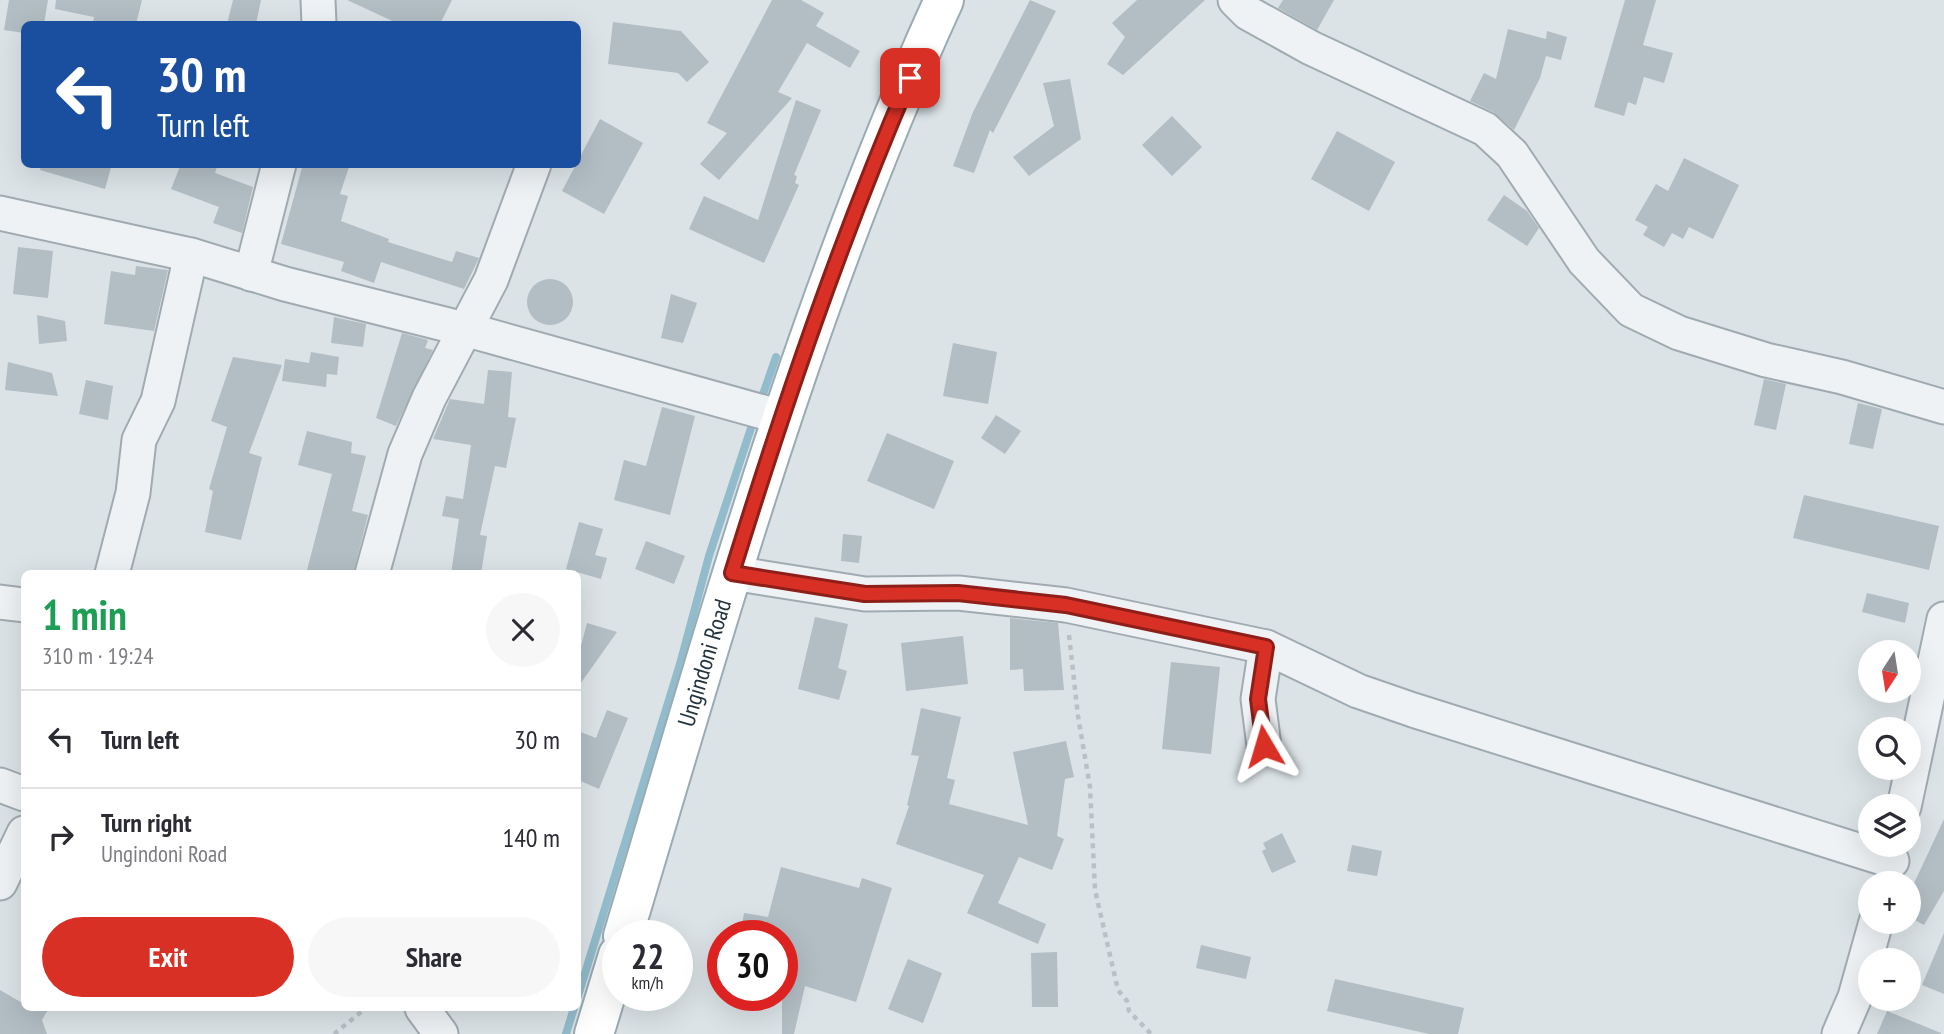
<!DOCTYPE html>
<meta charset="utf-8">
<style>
:root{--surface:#fff;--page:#f7f7f7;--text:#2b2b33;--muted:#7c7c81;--line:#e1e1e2;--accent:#d93025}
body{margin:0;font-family:"PT Sans Narrow",sans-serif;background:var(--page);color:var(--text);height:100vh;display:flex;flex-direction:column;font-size:26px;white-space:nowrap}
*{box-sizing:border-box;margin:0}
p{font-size:23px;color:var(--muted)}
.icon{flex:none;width:38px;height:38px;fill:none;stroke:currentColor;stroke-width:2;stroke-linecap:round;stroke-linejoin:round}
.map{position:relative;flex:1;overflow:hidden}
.drawer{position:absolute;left:21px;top:570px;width:560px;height:441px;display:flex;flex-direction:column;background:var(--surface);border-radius:10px;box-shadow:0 7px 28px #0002}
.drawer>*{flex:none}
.hud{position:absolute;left:21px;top:21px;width:560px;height:147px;border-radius:10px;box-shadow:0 7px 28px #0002;background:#1a4fa0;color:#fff;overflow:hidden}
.needle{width:46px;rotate:192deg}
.buttons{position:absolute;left:1858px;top:640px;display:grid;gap:14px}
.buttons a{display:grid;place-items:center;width:63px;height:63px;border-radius:50%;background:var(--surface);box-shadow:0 7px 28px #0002;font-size:35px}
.speed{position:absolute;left:602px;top:920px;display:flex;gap:14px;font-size:35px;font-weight:700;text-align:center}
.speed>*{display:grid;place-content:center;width:91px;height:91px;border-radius:50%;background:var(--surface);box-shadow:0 7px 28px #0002;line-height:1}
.speed small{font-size:18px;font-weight:400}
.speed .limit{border:10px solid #d22;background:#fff;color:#111}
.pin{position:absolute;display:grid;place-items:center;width:60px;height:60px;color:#fff;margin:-30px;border-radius:14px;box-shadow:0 4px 10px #0006}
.me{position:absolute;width:77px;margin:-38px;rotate:353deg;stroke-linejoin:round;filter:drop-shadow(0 0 5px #0008)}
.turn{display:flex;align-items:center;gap:24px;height:147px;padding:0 21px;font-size:32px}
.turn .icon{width:91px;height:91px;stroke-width:2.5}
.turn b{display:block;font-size:49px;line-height:60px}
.round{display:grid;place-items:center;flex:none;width:74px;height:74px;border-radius:37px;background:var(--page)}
.head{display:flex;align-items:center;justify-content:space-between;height:119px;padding:0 21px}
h1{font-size:42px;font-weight:700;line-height:52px;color:#1e9e55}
.button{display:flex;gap:14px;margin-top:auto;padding:14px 21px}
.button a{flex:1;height:80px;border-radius:42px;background:var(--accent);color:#fff;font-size:28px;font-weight:700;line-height:80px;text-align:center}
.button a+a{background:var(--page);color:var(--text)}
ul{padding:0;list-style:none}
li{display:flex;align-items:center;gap:21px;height:98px;padding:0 21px;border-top:2px solid var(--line)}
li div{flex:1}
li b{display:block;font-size:26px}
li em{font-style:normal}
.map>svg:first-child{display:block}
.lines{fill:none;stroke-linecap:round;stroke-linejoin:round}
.stream{stroke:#92bccb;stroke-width:8}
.building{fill:#b2bdc4}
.minor-casing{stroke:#a0abb1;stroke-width:37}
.major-casing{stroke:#99abb4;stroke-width:42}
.path{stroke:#b9c1c6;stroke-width:4.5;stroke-dasharray:5 5;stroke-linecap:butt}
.minor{stroke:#eef2f5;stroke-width:33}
.major{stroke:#fff;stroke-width:38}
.route-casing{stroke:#8d1f18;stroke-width:18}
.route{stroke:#d93025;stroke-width:12}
.labels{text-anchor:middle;stroke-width:6;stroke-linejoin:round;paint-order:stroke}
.street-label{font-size:24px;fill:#24343f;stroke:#eaf1f5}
</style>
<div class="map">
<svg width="1944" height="1034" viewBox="0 0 1944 1034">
<rect width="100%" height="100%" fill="#dbe3e7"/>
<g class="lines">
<!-- stream -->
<g class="stream">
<path d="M760,403L776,357"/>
<path d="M578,996L680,664L709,556L754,419"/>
<path d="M566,1034L574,1008"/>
</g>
</g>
<!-- building -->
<g class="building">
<path d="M9,0H48L44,24H24V33L4,30Z"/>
<path d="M56,0H142L136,24H93L94,17L55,9Z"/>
<path d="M233,0H261L256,24H227Z"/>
<path d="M347,0H452L440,24H399Z"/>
<path d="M772,0H801L824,13L816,26L860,51L850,68L807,43L778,92L792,98L719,180L700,164L727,133L707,123Z"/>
<path d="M1030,0L1056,11L993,133L990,130L974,173L953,166L973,112Z"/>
<path d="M1137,0H1205L1123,75L1107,64L1125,37L1112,23Z"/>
<path d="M1283,0H1334L1317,30L1278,8Z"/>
<path d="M1625,0H1656L1643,45L1673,53L1664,83L1644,77L1636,105L1628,102L1624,116L1594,107Z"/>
<path d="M613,22L681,31L709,62L687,82L678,73L608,64Z"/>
<path d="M1508,29L1546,39L1547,31L1567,37L1561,60L1546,56L1540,78L1514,130L1493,112L1470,101L1484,73L1496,79Z"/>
<path d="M1070,79L1081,139L1029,176L1013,157L1054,126L1043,83Z"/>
<path d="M796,100L821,110L794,175L797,176L795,183L799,185L764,263L689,229L704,196L758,220Z"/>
<path d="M1172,116L1202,147L1172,176L1142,145Z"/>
<path d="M600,119L643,143L604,214L562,191Z"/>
<path d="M1337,131L1395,162L1369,211L1311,179Z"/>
<path d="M1684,158L1739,185L1713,239L1689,227L1683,239L1672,233L1664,247L1643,235L1648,227L1635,220L1656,184L1668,191Z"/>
<path d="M41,164H112L105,189L40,170Z"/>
<path d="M181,164H218L215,173L253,187L242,233L213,223L219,207L171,189Z"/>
<path d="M303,164H350L340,194L348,196L341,221L389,239L388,242L452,262L456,251L479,258L464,289L381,262L374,283L341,271L344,262L281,244Z"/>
<path d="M1504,195L1527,211L1539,228L1527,246L1487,220Z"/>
<path d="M18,247L53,251L48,298L13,294Z"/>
<path d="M136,266L168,270L154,331L104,324L111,271L135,275Z"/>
<circle cx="550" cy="302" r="23"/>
<path d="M671,294L697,303L683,343L661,338Z"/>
<path d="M37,315L65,321L67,341L39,344Z"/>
<path d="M334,317L366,324L363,347L331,343Z"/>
<path d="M402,333L428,340L425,348L433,350L396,426L376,418Z"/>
<path d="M953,343L997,352L988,404L943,396Z"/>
<path d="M311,352L339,357L337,375L327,374L326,387L282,381L285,359L309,363Z"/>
<path d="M233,357L282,365L249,453L262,457L241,540L205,532L213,491L209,489L227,427L211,421Z"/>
<path d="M8,362L52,373L58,396L5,390Z"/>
<path d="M488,370L512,372L508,417L516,418L506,468L495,466L480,535L487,536L481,574H451L459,519L442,516L446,496L463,499L471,445L433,439L450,399L484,404Z"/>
<path d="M1764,379L1786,384L1776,430L1754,425Z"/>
<path d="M86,380L113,386L108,420L79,414Z"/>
<path d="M1858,403L1882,409L1873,449L1849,444Z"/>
<path d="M662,407L695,416L670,515L614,500L624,460L646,466Z"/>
<path d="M996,415L1021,431L1005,454L981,438Z"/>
<path d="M307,431L352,442L351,453L366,456L352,511L368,515L353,574H306L332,474L298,465Z"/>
<path d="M887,433L954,461L934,509L867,481Z"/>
<path d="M1804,495L1939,526L1929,570L1793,538Z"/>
<path d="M579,522L603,529L595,555L607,558L601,579L566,569Z"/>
<path d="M843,534L862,536L859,563L841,561Z"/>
<path d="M646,541L685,556L674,584L635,569Z"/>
<path d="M1867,593L1909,603L1905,623L1862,612Z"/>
<path d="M815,617L848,624L838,668L847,671L839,700L798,689Z"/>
<path d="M1010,618L1058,623L1064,690L1024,691L1023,669L1010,670Z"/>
<path d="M587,623L617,632L578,687V657Z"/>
<path d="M963,636L968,684L906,691L901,643Z"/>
<path d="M1171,662L1220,667L1211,754L1162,749Z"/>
<path d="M921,708L961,717L947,778L955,780L949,804L1028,825L1013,752L1066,741L1074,777L1065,779L1057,836L1064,839L1052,870L1019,857L998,903L1046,924L1038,944L967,913L984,875L896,844L909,806L907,805L919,756L911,755Z"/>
<path d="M607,710L628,718L599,789L578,780V731L596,738Z"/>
<path d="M1944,819V891L1924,925L1909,917V894Z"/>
<path d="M1282,833L1296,862L1272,873L1262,851L1266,849L1263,843Z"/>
<path d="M1352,845L1382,851L1377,876L1347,871Z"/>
<path d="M781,867L859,888L862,878L892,888L856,1002L805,986L794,1034H782V936H740L744,913L768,917Z"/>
<path d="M1944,933V994L1922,985Z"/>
<path d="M1201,945L1251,957L1246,979L1196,968Z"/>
<path d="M1057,952L1058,1007H1032L1031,953Z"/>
<path d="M908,959L942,973L923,1023L888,1009Z"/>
<path d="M1335,979L1464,1008L1458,1034H1429L1327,1011Z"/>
<path d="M0,990L24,1004V1008H49L42,1020L47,1034H0Z"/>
<path d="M1887,1011L1941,1033V1034H1877Z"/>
</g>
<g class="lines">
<defs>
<g id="minor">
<path d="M318,0L319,24"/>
<path d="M1235,0L1248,13L1311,48L1485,129L1512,154L1584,261L1631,310L1679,333L1766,360L1842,377L1944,407"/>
<path d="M0,213L191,255L285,284L468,330L781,417"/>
<path d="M251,274L279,164"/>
<path d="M732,573L865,594L958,593L1066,605L1266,647L1358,691L1413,710L1892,861"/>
<path d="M112,574L133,493L139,440L158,401L191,255"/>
<path d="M372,574L405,454L429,398L491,280L534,164"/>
<path d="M0,602L24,605"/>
<path d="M1264,746L1258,699L1266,647"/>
<path d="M0,785L24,794"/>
<path d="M1904,807L1944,619"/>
<path d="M0,883L24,833"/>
<path d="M422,1008L441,1034"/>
<path d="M1839,1034L1855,997L1876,922"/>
</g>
<g id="major">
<path id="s1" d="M623,936C718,620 806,301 944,0"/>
<path d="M594,1034L618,955"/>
</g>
</defs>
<!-- minor casing -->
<use href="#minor" class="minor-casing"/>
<!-- major casing -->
<use href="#major" class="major-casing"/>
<!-- path -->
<g class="path">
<path d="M1069,635L1078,716L1090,787L1095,890L1118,990L1127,1001L1129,1011L1151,1034"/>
<path d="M334,1034L366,1008"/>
</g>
<!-- minor -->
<use href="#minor" class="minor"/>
<!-- major -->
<use href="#major" class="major"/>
</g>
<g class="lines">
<defs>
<path id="route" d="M910,78C840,240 784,405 732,573L865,594L958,593L1066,605L1266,647L1258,699L1264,746"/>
</defs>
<!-- route casing -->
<use href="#route" class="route-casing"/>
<!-- route -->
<use href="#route" class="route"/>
</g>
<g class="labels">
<!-- street labels -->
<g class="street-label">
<text dy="8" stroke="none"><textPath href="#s1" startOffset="285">Ungindoni Road</textPath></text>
</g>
</g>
</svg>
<div class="buttons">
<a><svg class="needle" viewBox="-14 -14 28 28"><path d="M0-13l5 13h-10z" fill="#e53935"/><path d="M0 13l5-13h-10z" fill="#7c7c81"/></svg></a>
<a><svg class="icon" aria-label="search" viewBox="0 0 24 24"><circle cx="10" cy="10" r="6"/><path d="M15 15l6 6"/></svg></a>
<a><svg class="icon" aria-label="layers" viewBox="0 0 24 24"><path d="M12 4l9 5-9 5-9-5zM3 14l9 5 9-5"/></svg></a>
<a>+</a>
<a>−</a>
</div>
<div class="speed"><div>22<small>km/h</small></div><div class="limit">30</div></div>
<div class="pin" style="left:910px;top:78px;background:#d93025"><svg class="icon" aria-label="arrive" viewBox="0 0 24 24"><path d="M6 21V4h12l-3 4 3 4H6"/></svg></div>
<svg class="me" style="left:1264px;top:746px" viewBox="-20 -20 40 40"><path d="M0-17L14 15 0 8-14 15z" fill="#d93025" stroke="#fff" stroke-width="4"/></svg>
<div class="hud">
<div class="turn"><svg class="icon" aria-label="left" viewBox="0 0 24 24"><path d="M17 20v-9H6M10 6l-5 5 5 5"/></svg><div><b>30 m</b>Turn left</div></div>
</div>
<section class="drawer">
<div class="head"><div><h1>1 min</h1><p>310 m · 19:24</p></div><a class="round"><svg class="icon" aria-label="close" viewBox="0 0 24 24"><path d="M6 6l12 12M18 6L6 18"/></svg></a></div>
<ul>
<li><svg class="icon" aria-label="left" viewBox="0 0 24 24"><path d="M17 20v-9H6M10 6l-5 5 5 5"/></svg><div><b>Turn left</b></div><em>30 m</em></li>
<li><svg class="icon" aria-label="right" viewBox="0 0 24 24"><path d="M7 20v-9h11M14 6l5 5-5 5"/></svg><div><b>Turn right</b><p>Ungindoni Road</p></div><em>140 m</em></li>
</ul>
<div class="button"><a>Exit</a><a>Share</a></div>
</section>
</div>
